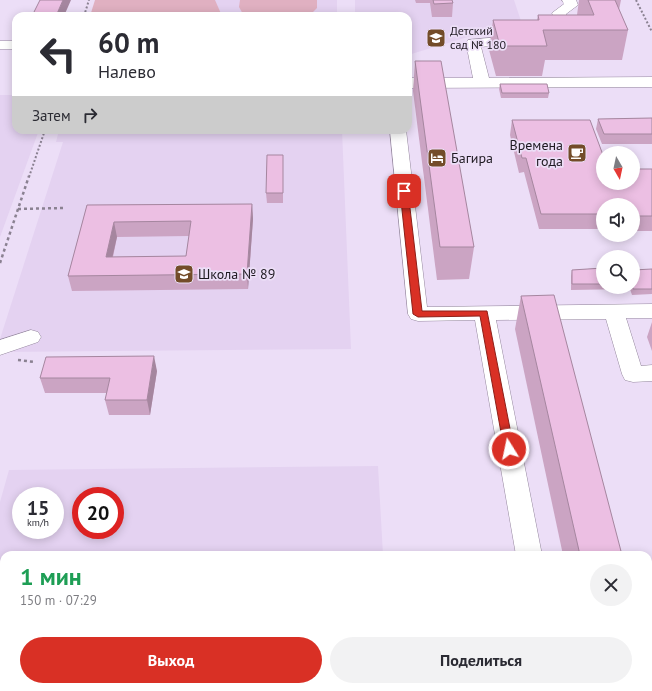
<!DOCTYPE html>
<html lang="ru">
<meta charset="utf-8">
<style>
:root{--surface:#fff;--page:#f2f2f3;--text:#2b2b33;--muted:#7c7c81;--accent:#d93025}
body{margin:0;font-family:"PT Sans",sans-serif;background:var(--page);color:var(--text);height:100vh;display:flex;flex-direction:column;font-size:15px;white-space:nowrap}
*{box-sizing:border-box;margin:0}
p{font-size:13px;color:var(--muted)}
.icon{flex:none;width:22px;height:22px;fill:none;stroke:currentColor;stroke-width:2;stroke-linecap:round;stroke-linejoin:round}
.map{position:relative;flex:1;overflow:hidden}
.panel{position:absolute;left:0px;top:551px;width:652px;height:140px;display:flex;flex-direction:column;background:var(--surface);border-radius:12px 12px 0 0;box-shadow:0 2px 10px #0003}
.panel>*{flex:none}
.top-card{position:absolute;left:12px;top:12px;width:400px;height:122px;border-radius:12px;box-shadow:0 2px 10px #0003;background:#fff;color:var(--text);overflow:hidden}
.needle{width:26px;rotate:171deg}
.fabs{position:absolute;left:596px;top:146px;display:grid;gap:8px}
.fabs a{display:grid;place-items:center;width:44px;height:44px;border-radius:50%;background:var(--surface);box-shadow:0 2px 10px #0003;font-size:20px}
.speed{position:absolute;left:12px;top:487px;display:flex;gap:8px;font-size:20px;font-weight:700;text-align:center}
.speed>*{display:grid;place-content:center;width:52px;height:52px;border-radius:50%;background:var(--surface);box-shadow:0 2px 10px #0003;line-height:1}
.speed small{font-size:10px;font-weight:400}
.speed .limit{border:6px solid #d22;background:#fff;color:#111}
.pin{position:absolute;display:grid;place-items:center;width:34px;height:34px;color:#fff;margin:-17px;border-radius:8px;box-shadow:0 2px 6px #0006}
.me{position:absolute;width:44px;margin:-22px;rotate:350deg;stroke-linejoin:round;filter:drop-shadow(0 0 3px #0008)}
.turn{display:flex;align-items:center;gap:14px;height:84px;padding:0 20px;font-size:18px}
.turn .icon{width:52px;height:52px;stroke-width:2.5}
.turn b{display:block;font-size:28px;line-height:34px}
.then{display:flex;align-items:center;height:38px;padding:0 20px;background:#0003;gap:8px;font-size:15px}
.round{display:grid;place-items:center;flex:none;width:42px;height:42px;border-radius:21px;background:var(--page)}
.summary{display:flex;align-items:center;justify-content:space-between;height:68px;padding:0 20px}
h1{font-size:24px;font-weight:700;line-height:30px;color:#1e9e55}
.cta{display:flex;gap:8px;margin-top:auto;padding:8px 20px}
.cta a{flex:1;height:46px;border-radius:24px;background:var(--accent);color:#fff;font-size:16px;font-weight:700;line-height:46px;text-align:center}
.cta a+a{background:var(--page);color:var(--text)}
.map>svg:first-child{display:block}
.built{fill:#e4d2f1;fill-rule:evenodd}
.green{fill:#e0b0c1}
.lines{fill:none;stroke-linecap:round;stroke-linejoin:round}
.minor-casing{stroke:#94879d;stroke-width:1}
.path-far1{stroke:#8a8191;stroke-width:2;stroke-dasharray:2 2;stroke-linecap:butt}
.path{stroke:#8a8191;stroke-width:2.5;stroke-dasharray:3 3;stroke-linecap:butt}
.minor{fill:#fff;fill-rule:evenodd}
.wall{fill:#cba4c3;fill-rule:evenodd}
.shaded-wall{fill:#a5869f}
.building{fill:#ecbfe3;stroke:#a5869f;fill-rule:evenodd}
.route{fill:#d93025;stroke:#8d1f18}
.labels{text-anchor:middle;stroke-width:3.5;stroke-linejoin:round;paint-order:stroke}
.far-poi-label{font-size:12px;fill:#1f1a22;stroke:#ecdef7;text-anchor:start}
.poi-label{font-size:14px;fill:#1f1a22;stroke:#ecdef7;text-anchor:start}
</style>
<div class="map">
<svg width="652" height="691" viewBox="0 0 652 691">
<rect width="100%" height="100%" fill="#ecdef7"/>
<!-- built -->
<g class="built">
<path d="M101,0H337V16H96Z"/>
<path d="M355,0H514L521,21L408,55V16H355Z"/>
<path d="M0,95H16V130H39L0,237Z"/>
<path d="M59,130H342L351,349L0,352V339L63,142H56Z"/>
<path d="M378,466L383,555H4V687H314L309,691H0V502L9,470ZM21,496H55V530H21ZM81,496H115V530H81Z"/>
</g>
<!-- green -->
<g class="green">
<path d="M95,0H215L222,16H90Z"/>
<path d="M240,0H317V8L309,16H244L239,7Z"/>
</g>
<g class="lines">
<defs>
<g id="minor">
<path d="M562,0H576L578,5L566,14L574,35L572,38L567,39L555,38L553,35L555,32L558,31L552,13L564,4Z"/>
<path d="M519,35L524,36L526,39L524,42L481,47L489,78L652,77V87L408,88V78H473L466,43L468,40Z"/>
<rect x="0" y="41" width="16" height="8"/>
<path d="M390,130H406L427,307L652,304V318H626L641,366L652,365V381L633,382L625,380L622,374L606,319L496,320L542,555H516L475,320L418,321L411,319L408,314Z"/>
<path d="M31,330L38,332L41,337L38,342L0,355V340Z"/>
<path d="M427,687H455L456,691H428Z"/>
<rect x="539" y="687" width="28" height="4"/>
</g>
</defs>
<!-- minor casing -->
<use href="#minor" class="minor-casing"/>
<!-- path-far1 -->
<g class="path-far1">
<path d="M636,0L652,32"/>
<path d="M84,16L89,0"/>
<path d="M29,177L45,130"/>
</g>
<!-- path -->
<g class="path">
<path d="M18,209L65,208"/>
<path d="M0,263L29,176"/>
<path d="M18,360L35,362"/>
</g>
<!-- minor -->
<use href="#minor" class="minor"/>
</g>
<!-- wall -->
<g class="wall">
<path d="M415,0H452L453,3L452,17H432L430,3H416Z"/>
<path d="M579,0H621L619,10L628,30L622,60H545L542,76H496L489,50L493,20H537L538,15H577Z"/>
<path d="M415,61L474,247L469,279L437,280L413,91Z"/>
<path d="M500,84L549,93L548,98H501L499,89Z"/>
<path d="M652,118V144H602L596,129L598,119Z"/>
<path d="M512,120L603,183L652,169V231H633V205H603V229H539L524,172L519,173L510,135Z"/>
<path d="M283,165V203H267L266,193Z"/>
<path d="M252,204L253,219L248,289L72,291L68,276L87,205ZM189,236L186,256L113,257L117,237Z"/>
<path d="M603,268V287H633L652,269V294L632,295L630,289L571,290V276L572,270Z"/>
<path d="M521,296L622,555H563L515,329Z"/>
<path d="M652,322V351L647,337Z"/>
<path d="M157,371L150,415H109L105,400L107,393H45L40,378Z"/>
<rect x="0" y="582" width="4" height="72"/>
<path d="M12,687H81L80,691H11Z"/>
<path d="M169,687H230V691H170Z"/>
<path d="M476,687H541L542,691H477Z"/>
</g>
<!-- shaded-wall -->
<g class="shaded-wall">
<path d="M63,0H71L64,16H56Z"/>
<path d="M252,204L253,219L248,289L247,274Z"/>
<path d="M114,222L117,237L109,272L106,257Z"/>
<path d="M154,356L157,371L150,415L147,400Z"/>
<path d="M72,687H81L80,691H72Z"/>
<path d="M228,687H230V691H229Z"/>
</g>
<!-- building -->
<g class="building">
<path d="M40,0H63L56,16H32Z"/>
<path d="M433,0H452L453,3L434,4Z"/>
<path d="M588,0H615L628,30H543L547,46H500L493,20H539L538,15H594Z"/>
<path d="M415,61H441L474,247H440Z"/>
<path d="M500,84H547L549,93H502Z"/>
<path d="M652,118V134H604L598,119Z"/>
<path d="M512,120H590L603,155V183H633V169H652V216H634L633,214V205H603V214H541L526,158H522Z"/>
<path d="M267,155H283V193H266Z"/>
<path d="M252,204L247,274L68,276L87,205ZM191,221L186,256L106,257L114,222Z"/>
<path d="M603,268V284H572V270Z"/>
<path d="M652,269V289H633V270Z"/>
<path d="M554,295L622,555H580L521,296Z"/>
<path d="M154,356L147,400H105L110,378H40L46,357Z"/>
<rect x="0" y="582" width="4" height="54"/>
<path d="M12,687H72L71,688L11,691Z"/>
<path d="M487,687H541L542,691H488Z"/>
</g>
<!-- route -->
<path class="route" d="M404,189L408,191L422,311H487L514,449L513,452H506L504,449L480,316L418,317L413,314L400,191Z"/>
<!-- icons -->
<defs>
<symbol id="school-square" viewBox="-11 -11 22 22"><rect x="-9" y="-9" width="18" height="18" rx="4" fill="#734c29" stroke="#ecdef7"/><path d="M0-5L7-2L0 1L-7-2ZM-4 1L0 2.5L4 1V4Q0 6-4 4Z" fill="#fff"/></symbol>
<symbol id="cafe-square" viewBox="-11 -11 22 22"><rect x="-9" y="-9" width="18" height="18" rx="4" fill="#734c29" stroke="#ecdef7"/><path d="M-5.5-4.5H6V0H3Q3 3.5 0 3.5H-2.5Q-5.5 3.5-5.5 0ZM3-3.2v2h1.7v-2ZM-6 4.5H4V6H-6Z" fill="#fff"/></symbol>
<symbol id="hotel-square" viewBox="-11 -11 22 22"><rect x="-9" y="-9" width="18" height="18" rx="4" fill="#734c29" stroke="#ecdef7"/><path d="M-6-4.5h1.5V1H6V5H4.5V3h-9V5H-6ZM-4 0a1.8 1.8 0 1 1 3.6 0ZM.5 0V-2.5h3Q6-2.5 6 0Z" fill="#fff"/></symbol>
</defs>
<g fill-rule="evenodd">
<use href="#school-square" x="425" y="27" width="22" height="22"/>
<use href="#cafe-square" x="566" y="142" width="22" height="22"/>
<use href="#hotel-square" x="426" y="147" width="22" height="22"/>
<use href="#school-square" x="173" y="263" width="22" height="22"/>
</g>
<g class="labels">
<!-- far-poi labels -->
<g class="far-poi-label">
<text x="450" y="35">Детский<tspan x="450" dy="14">сад № 180</tspan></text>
</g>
<!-- poi labels -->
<g class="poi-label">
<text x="563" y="150" text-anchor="end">Времена<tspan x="563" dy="16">года</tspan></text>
<text x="451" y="163">Багира</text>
<text x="198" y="279">Школа № 89</text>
</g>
</g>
</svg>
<div class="fabs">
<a><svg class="needle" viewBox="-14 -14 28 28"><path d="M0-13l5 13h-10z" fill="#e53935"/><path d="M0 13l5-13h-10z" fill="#7c7c81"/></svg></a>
<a><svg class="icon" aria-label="sound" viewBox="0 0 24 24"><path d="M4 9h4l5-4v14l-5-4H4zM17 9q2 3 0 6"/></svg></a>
<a><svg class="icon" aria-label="search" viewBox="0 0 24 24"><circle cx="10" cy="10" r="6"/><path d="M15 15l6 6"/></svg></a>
</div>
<div class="speed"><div>15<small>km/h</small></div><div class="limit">20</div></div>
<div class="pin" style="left:404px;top:191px;background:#d93025"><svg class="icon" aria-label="arrive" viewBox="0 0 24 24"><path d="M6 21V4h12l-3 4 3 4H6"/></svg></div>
<svg class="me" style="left:509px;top:449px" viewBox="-20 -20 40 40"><circle r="17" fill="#d93025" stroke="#fff" stroke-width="3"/><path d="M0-11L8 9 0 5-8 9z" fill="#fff"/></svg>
<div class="top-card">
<div class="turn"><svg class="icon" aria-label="left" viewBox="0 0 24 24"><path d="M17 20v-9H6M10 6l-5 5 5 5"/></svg><div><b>60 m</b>Налево</div></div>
<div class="then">Затем<svg class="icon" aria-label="right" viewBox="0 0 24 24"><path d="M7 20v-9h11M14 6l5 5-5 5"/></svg></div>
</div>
<section class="panel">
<div class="summary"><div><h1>1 мин</h1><p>150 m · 07:29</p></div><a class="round"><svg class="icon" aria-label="close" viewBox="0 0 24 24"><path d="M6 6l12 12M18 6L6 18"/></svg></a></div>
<div class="cta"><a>Выход</a><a>Поделиться</a></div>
</section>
</div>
